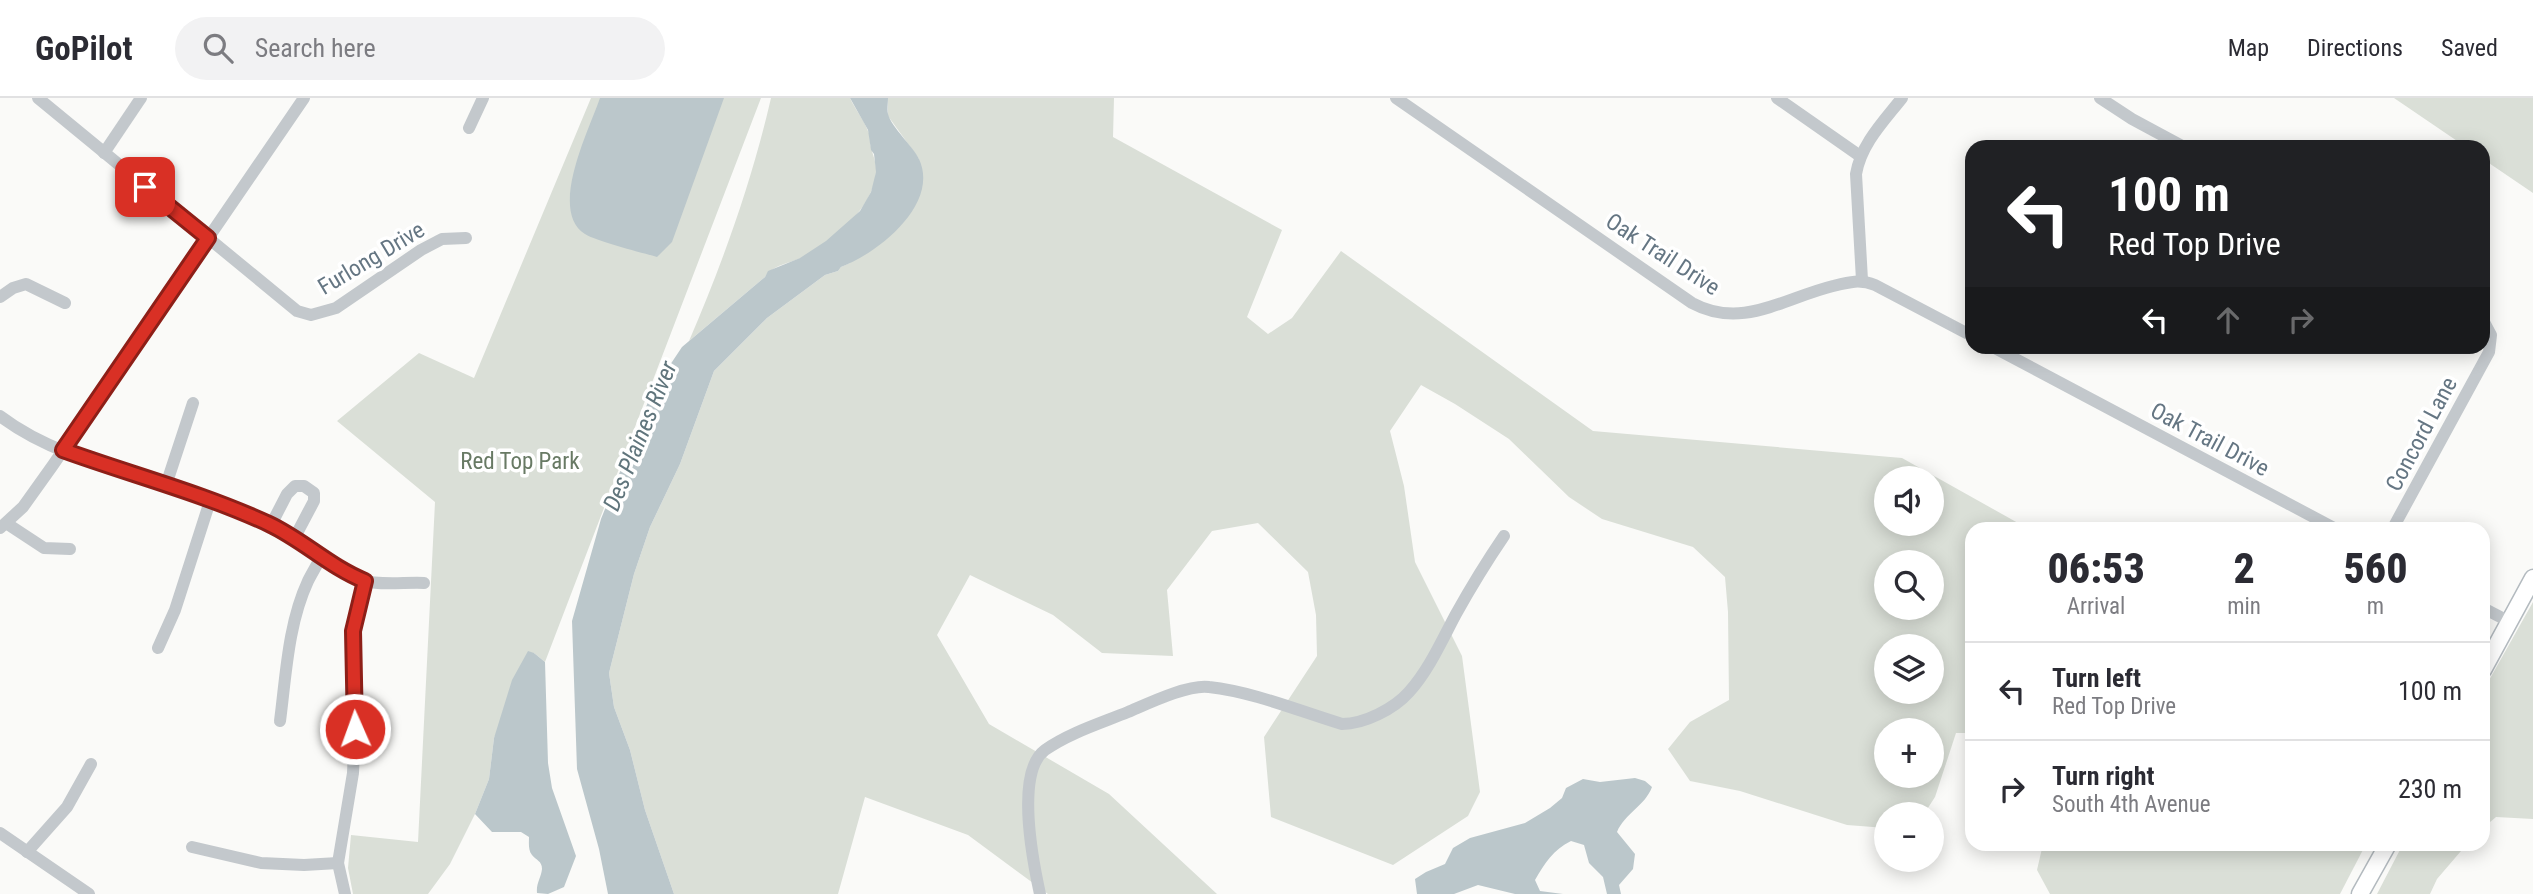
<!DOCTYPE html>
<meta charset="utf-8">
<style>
:root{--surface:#fff;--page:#f2f2f3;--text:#2b2b33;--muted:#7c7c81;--line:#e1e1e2}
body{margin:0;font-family:"Roboto Condensed",sans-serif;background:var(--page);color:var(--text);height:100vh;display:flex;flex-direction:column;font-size:26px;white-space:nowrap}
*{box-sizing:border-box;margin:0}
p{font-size:23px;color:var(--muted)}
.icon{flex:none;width:38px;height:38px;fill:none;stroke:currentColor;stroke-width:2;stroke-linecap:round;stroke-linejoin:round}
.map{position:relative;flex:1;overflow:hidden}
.sheet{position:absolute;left:1965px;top:424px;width:525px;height:329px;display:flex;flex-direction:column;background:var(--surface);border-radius:21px;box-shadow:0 4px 18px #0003}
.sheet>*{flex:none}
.banner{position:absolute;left:1965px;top:42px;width:525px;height:214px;border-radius:21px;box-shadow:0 4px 18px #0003;background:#202124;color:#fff;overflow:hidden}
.fabs{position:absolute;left:1874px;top:368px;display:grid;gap:14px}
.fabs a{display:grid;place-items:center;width:70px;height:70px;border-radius:50%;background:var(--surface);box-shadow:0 4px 18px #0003;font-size:35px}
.pin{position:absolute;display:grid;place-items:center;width:60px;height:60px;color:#fff;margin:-30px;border-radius:14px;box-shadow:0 4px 10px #0006}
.me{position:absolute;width:77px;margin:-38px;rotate:358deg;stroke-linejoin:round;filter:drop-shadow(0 0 5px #0008)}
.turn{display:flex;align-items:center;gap:24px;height:147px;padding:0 28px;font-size:32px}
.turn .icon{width:91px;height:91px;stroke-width:2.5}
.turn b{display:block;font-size:49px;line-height:60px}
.lanes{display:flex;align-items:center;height:66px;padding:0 28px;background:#0003;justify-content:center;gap:35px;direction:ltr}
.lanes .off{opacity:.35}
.eta{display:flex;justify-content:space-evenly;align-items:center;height:119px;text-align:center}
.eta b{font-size:42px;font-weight:800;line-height:49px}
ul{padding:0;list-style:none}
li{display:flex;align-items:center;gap:21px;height:98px;padding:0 28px;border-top:2px solid var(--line)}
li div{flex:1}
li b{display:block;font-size:26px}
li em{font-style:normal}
header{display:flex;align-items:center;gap:42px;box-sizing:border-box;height:98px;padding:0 35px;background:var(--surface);border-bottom:2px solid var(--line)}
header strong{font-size:33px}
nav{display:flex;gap:38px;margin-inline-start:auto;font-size:24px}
.search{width:490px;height:63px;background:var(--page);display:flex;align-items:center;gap:18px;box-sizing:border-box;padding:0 24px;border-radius:38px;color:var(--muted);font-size:26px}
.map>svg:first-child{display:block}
.green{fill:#dadfd7;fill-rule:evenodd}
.water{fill:#bbc7cb}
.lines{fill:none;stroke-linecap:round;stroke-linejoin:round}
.secondary-casing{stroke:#b3babf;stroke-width:19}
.street{stroke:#c3c8cc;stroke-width:12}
.secondary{stroke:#fff;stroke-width:16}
.route-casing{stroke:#8d1f18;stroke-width:18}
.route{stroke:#d93025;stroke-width:12}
.labels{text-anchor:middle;stroke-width:7;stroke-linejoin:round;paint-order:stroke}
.street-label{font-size:23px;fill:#657683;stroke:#fff}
.park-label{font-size:23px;fill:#687a64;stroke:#fff}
.water-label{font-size:24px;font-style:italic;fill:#60757c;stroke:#fff}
</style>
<header>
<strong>GoPilot</strong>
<div class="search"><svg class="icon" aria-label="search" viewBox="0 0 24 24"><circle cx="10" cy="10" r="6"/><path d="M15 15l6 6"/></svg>Search here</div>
<nav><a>Map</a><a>Directions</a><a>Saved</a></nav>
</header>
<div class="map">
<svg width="2533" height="796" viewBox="0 0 2533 796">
<rect width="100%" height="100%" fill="#fafaf8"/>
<!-- green -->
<g class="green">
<path d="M591,0H761L545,564L534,555L494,640L489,681L475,716L450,766L428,796H353L348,770L351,737L418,744L435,404L337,323L419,255L474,280Z"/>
<path d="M771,0H850C855,11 864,22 868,33C871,38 869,44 871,49C873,58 877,66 876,75C872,113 833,141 803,159C791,165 772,167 765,179L689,243C723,164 752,83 771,0Z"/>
<path d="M888,0H1114L1113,39L1282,132L1247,219L1268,236L1292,220L1341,153L1593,333L1902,360L2027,430H1972V635H1956L1935,699L1924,716H1886V730L1847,727L1740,693L1690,683L1668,651L1690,624L1729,602L1728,514L1725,479L1693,449L1602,421L1569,399L1509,341L1455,306L1421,287L1390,333L1404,388L1415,464L1462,558L1480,694L1468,718L1393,767L1271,719L1264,639L1317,558L1316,517L1308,474L1258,425L1212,433L1167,492L1173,558L1102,555L1053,517L970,477L937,537L989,626L1109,696L1217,796H1048L968,737L865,699L838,796H674L645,712L630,652L614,609L609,575L634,476L650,429L680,366L714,273L767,220L825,177L838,173L841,169L850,165L919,61L888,18ZM1886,380H1932V425H1886ZM1886,464H1932V509H1886ZM1886,548H1932V593H1886ZM1886,632H1932V677H1886Z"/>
<path d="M2394,0H2533V95L2483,61V49H2466Z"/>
<path d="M2533,504V721L2496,719L2483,730V593Z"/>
<path d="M2043,746H2366L2340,796H2050L2037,772Z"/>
<path d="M2403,746H2467L2437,781L2430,796H2377Z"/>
</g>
<!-- water -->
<g class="water">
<path d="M600,0H724L672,144L657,159C640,154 598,144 585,136C548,113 589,32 600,0Z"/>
<path d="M850,0H888C888,5 887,12 888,16C892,30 912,47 919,61C940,106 878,155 841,169L838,173L825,177L767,220L714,273L680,366L650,429L634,476L609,575L614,609L630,652L645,712L674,796H608L599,751L577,671L572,523L601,421L652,294L682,249L765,179L768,173L800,160L826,143L860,113L871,94L876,74L874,56L871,52L868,32Z"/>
<path d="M528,553L534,555L545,564L548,665L552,690L576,758L564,789L548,796L537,795C536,785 541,780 542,771C542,763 536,762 532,757C528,752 529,745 529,739L521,734H492L475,716L489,681L494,640L512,582Z"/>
<path d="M1635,680L1645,683L1652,689C1645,708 1625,715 1617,734L1635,756L1633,771L1619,787L1621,796H1607L1603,779L1589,765L1584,747L1571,743C1553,752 1545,765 1535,782L1540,793L1563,796H1515L1478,787L1454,796H1417L1415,781L1426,774L1445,766L1453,750L1470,740L1525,725L1550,710L1562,700L1566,690L1583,681L1600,684Z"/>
</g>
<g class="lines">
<defs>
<g id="secondary">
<path d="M2483,572L2533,480"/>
<path d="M2360,796L2388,746"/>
</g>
</defs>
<!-- secondary casing -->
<use href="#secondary" class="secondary-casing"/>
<!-- street -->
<g class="street">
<path d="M38,0L297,213L311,217L336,210L421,152L442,141L466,140"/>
<path d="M1396,0L1692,205C1742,232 1784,200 1833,188C1849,184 1860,181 1875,187L1972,238"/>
<path d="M1777,0L1860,58"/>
<path d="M2100,0L2132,21L2184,49"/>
<path d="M469,30L483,0"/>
<path d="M104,55L141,0"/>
<path d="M1862,182L1856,76C1861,46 1884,23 1902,0"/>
<path d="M0,199L13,190L26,186L65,205"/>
<path d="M1991,248L2334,430"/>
<path d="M0,318C62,365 142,374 212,401C243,413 275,427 303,444C323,457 338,473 361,482C379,488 405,484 424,485"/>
<path d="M166,387L193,305"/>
<path d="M6,425L44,450L70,451"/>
<path d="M271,427L287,396L295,388H304L314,395V403L295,439"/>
<path d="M0,430L23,409L53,367L304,0"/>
<path d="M2393,430L2489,254L2491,237L2483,222"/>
<path d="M2483,510L2510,524"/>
<path d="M158,550L175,512L211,400"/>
<path d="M280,623C286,577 288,526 308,483C312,475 317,467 321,459"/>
<path d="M0,735L89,796"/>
<path d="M192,749L261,765L304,767L338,765"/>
<path d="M27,754L67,709L91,666"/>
<path d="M345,796L338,765L353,675L355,631L353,533L365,483"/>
<path d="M1040,796C1033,764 1015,674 1045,652C1069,635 1101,625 1128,614C1147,606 1188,586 1209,589C1254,594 1299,613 1342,626C1364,626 1394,611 1409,594C1429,572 1442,542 1456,516C1471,489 1487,463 1504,438"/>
</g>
<!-- secondary -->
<use href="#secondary" class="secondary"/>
</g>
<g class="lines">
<defs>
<path id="route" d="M145,89L208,140L63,352C132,377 202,395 269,426C303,442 330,469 365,483L353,533L355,631"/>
</defs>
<!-- route casing -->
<use href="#route" class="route-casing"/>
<!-- route -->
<use href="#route" class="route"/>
</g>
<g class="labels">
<!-- street labels -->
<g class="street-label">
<text transform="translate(1663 156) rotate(33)" y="8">Oak Trail Drive</text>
<text transform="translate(371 160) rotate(-31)" y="8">Furlong Drive</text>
<text transform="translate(2421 336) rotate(-62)" y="8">Concord Lane</text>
<text transform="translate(2210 341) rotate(28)" y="8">Oak Trail Drive</text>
</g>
<!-- park labels -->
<g class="park-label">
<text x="520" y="371">Red Top Park</text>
</g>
<!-- water labels -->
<g class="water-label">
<text transform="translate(640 338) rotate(-68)" y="8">Des Plaines River</text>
</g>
</g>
</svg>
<div class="fabs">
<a><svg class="icon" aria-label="sound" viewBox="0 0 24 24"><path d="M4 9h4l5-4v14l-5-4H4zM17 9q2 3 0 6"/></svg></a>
<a><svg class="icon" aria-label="search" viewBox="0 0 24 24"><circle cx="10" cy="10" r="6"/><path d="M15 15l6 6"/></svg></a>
<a><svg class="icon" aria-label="layers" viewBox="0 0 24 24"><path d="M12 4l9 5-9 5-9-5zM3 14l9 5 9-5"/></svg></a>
<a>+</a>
<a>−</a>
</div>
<div class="pin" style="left:145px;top:89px;background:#d93025"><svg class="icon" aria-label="arrive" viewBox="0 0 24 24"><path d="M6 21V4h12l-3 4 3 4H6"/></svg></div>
<svg class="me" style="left:355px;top:631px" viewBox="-20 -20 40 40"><circle r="17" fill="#d93025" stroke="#fff" stroke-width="3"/><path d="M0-11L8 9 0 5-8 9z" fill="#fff"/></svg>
<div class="banner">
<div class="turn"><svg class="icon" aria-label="left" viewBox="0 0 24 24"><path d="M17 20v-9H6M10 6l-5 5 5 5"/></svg><div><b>100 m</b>Red Top Drive</div></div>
<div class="lanes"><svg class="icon" aria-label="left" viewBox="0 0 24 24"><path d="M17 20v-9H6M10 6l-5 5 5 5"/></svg><svg class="icon off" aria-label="ahead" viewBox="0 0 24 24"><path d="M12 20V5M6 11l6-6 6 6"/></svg><svg class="icon off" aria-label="right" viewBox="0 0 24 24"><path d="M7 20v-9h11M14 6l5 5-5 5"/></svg></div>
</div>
<section class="sheet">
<div class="eta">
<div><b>06:53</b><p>Arrival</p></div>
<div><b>2</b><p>min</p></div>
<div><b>560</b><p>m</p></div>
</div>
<ul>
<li><svg class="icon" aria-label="left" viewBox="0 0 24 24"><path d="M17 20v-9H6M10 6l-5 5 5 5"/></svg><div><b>Turn left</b><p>Red Top Drive</p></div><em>100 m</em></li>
<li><svg class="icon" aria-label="right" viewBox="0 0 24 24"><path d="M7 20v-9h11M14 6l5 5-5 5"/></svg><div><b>Turn right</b><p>South 4th Avenue</p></div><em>230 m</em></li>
</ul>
</section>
</div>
